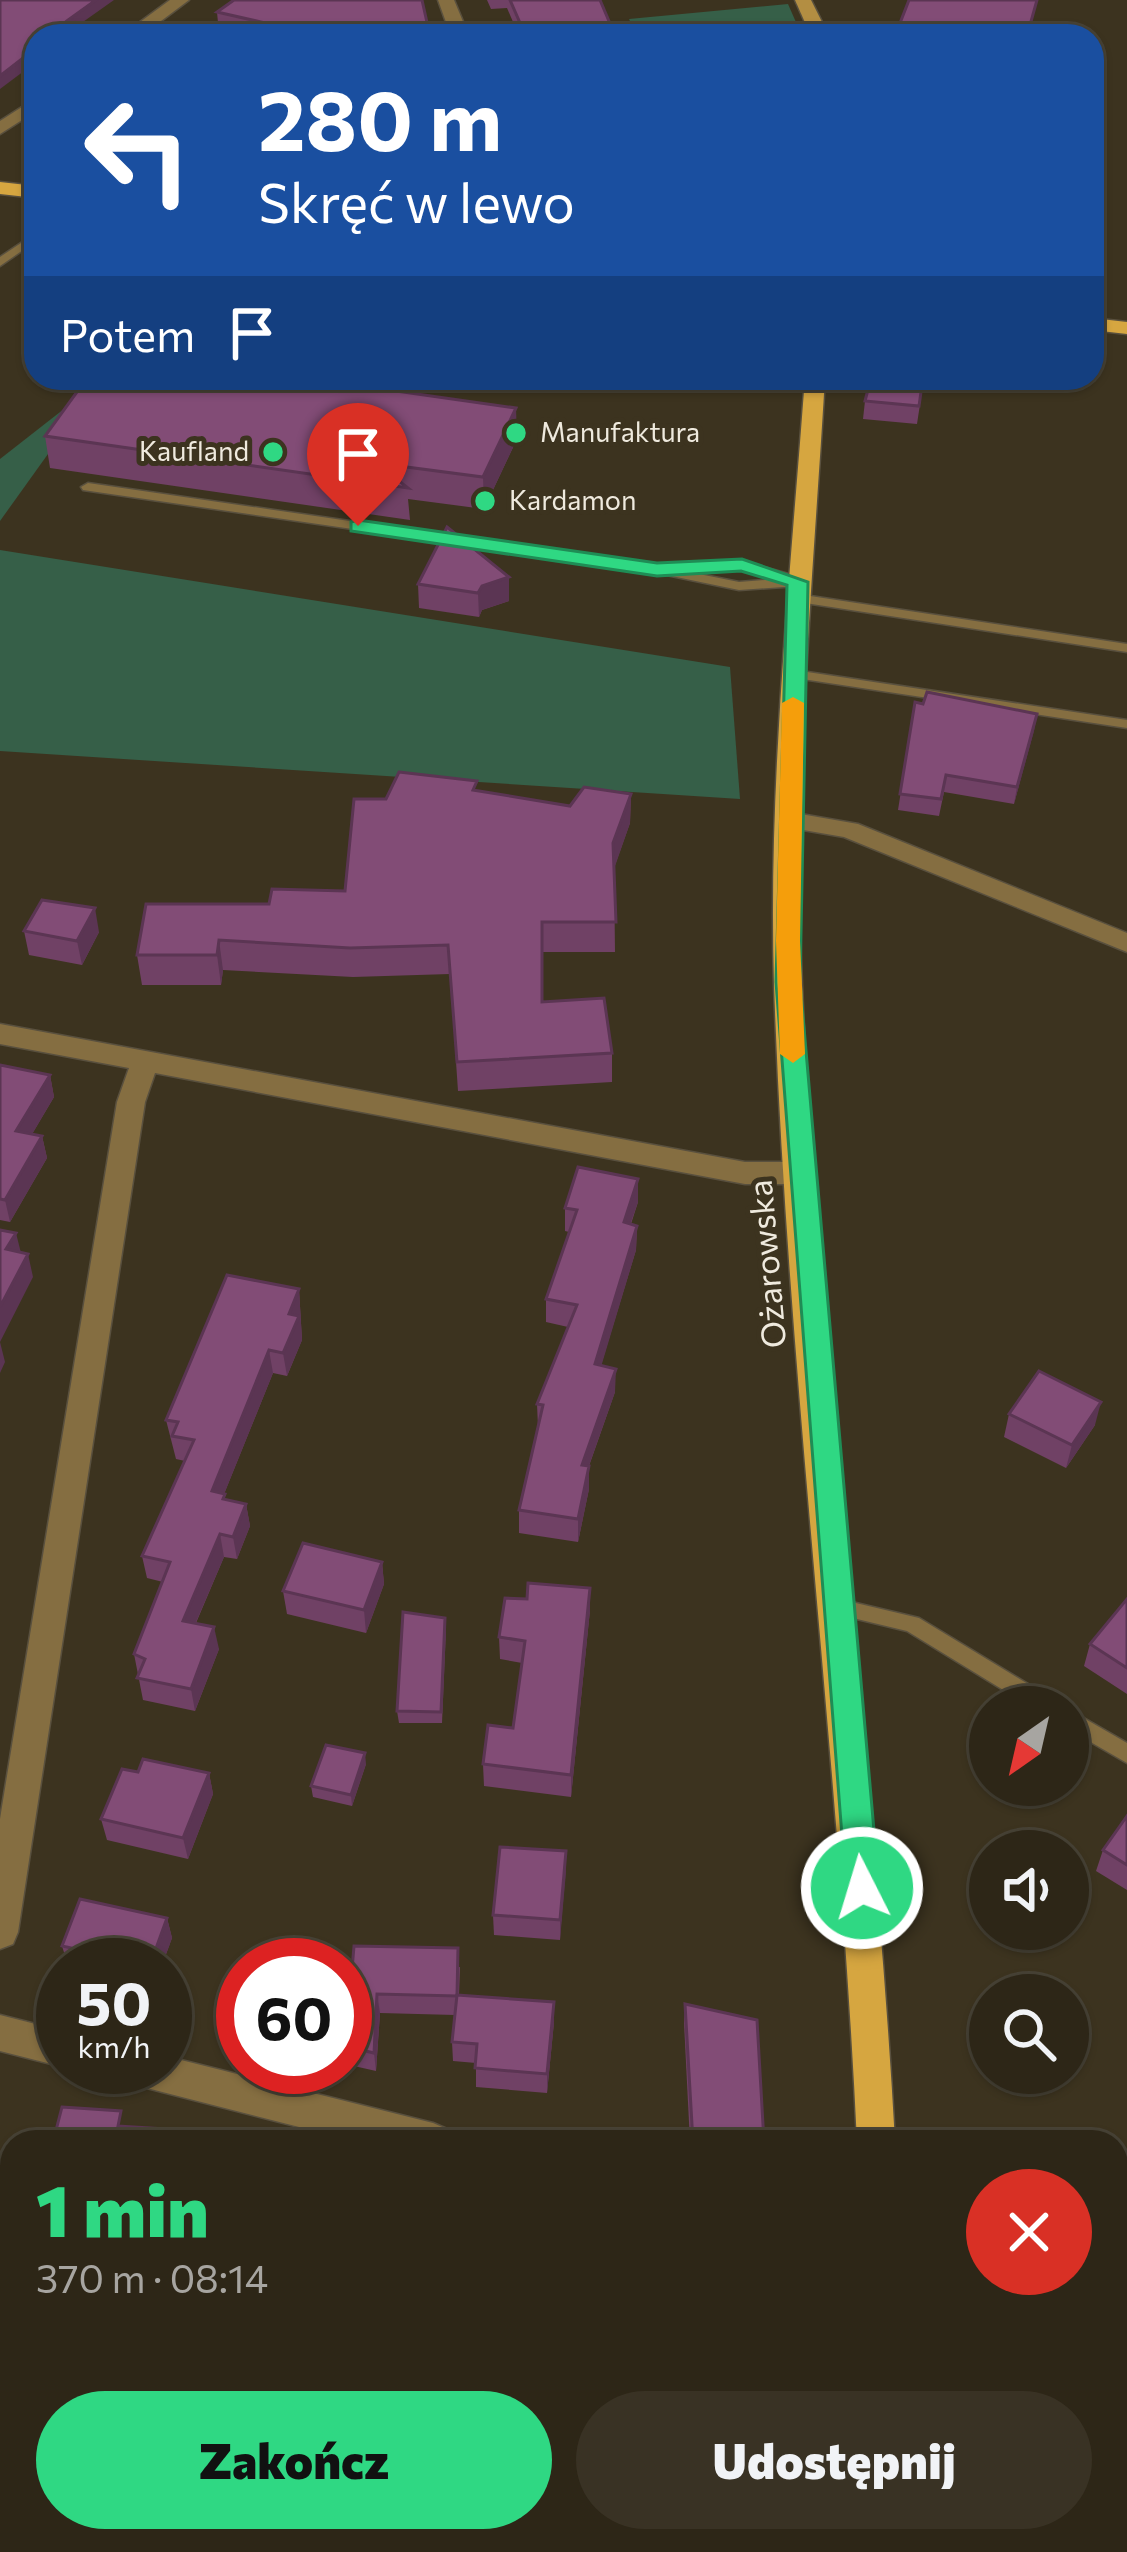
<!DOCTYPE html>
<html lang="pl">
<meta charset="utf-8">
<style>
:root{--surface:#2d2617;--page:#393224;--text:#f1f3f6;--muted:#a7a5a1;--line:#484336;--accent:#2fd883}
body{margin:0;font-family:Commissioner,sans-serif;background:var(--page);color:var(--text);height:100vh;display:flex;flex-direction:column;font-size:45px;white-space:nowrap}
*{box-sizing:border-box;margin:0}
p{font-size:39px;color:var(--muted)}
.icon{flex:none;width:66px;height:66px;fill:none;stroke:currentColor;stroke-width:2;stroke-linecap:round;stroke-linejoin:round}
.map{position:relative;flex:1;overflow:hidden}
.side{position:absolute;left:0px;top:2130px;width:1128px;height:423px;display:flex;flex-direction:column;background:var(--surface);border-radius:36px 36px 0 0;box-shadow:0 3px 9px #0004,0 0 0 3px var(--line)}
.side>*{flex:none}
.guide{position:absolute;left:24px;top:24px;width:1080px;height:366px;border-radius:36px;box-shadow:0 3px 9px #0004,0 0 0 3px var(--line);background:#1a4fa0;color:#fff;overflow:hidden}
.needle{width:78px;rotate:214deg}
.buttons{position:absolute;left:969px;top:1686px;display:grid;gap:24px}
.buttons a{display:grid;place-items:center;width:120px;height:120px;border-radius:50%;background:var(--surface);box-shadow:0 3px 9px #0004,0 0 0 3px var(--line);font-size:60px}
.speed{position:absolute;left:36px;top:1938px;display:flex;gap:24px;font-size:60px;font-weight:700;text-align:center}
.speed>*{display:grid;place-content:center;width:156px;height:156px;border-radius:50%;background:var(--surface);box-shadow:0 3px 9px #0004,0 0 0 3px var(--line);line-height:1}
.speed small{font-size:30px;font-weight:400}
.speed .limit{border:18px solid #d22;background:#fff;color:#111}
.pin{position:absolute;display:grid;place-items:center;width:102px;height:102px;color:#fff;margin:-123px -51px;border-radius:50% 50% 50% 0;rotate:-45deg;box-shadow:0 0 12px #0007}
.pin .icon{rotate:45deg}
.me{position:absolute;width:132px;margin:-66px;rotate:355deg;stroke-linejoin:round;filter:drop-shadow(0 0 9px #0008)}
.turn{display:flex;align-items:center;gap:42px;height:252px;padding:0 36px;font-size:54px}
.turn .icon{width:156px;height:156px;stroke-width:2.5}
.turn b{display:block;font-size:84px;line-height:102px}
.then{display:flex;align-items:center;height:114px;padding:0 36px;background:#0003;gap:24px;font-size:45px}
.round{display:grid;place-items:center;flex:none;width:126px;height:126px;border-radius:63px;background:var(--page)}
.head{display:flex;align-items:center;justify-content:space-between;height:204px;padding:0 36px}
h1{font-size:72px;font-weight:800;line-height:90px;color:var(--accent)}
.cta{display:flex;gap:24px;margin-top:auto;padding:24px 36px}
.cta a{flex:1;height:138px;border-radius:72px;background:var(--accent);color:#111;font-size:48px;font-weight:800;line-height:138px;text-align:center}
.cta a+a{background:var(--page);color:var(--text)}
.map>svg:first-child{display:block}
.green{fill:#365f48}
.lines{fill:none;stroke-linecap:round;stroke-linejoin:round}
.lane-casing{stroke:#59503e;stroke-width:3}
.street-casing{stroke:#59503e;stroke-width:3}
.secondary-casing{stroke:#59503e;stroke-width:3}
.primary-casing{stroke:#59503e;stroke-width:3}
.lane{fill:#856e41;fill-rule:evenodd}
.street{fill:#856e41;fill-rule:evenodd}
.secondary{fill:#b38e42;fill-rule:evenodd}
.primary{fill:#d6a640;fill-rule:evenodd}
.wall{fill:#704165}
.shaded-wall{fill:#5b3553}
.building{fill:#824c76;stroke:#5b3553;stroke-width:3}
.route{fill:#2fd883;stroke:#1f8c55;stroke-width:3}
.slow{fill:#f59e0b}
.poi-dot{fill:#2fd883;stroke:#3c331f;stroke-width:4.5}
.labels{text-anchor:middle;stroke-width:10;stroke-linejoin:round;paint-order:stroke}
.far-poi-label{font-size:27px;fill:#efeade;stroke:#3c331f;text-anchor:start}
.street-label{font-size:33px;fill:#efeade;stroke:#3c331f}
</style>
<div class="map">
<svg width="1127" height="2552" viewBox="0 0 1127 2552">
<rect width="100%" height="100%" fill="#3c331f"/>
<!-- green -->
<g class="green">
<path d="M788,4L802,36H637L629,19Z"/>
<path d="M101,380L0,521V459Z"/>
<path d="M0,550L730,667L740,799L0,751Z"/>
</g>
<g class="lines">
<defs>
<g id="lane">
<path d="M36,233V241L0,266V257Z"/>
<path d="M88,483L673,568L680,564L742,561L799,577L805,582L798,586L739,590L657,573L83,490L81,487ZM741,569L777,579L739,582L689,572Z"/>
<path d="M797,594L1127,644V652L792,601L790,598Z"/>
<path d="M794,670L1127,720V728L789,677V671Z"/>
<path d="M839,1599L919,1618L1056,1701L1059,1707H1031L907,1631L832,1613L829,1607L832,1601Z"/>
<path d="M1068,1709L1127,1743V1763L1068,1729Z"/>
</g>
<g id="street">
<path d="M170,0H189L141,36H121Z"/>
<path d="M438,0H454L469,36H451Z"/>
<path d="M36,98V111L0,134V121Z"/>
<path d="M789,812L858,824L1127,933V952L844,837L780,826L776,820L780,814Z"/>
<path d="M0,1024L745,1162H801L815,1173L801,1184H745L155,1073L145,1102L18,1932L13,1944L0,1949V1819L117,1102L129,1068L0,1044Z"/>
<path d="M0,2015L63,2031V2067L0,2051Z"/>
<path d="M165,2056L433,2123L447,2129L452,2142H358L135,2085L122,2080L116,2067H165Z"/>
</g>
<path id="secondary" d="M795,0H811L829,36H811Z"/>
<g id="primary">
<path d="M0,182L36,186V198L0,194Z"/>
<path d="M1092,318L1127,322V334L1092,330Z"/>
<path d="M805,378H825C813,580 793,782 802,985C818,1372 874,1756 895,2142H857C839,1756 787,1371 774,984C768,782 790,580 805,378Z"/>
<rect x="862" y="2541" width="44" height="11"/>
</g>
</defs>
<!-- lane casing -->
<use href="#lane" class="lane-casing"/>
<!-- street casing -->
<use href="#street" class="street-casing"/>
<!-- secondary casing -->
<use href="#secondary" class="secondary-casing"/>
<!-- primary casing -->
<use href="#primary" class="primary-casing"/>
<!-- lane -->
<use href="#lane" class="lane"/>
<!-- street -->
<use href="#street" class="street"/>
<!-- secondary -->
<use href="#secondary" class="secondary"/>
<!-- primary -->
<use href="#primary" class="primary"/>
</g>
<!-- wall -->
<g class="wall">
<path d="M487,0H600L611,26V36H519L507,8L491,9Z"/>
<path d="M217,12L430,36H253V31L218,23Z"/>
<path d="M924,378L917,424L863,419L865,401Z"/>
<path d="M45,436L517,439L484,509L408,499L410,520L50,468Z"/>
<path d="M447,527L509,601L482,610L479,617L419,608L418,584Z"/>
<path d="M915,702L1037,714L1014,804L944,792L939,816L898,810Z"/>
<path d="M478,791L570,806L631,794L630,823L614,868L615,952H542V1002L612,1053V1082L458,1091L450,974L353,977L223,970L221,985H142L137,955L269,904L345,891L386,799Z"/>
<path d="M24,931L99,932L82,965L29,955Z"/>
<path d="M0,1065L50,1075L54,1097L32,1134L42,1136L47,1158L10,1222L0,1220Z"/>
<path d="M638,1202L631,1224L637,1226L636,1250L601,1365L615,1392L589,1466V1489L578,1542L519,1533V1510L538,1427L537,1404L568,1327L546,1322V1299L569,1232L565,1231V1208Z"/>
<path d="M299,1289L302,1340L287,1376L273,1373L224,1494L225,1500L246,1504L250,1526L237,1559L224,1557L196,1623L219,1649L195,1711L143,1700L134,1654L163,1582L147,1578L142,1556L185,1461L176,1459L166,1420Z"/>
<path d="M1009,1414L1095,1425L1066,1468L1004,1437Z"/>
<path d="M382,1562L384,1584L366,1633L287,1614L283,1591Z"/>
<path d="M1127,1599V1694L1084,1666L1090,1644Z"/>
<path d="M590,1610L571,1797L484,1786L483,1764L513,1728L522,1663L500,1659L499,1637Z"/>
<path d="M446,1629L442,1723H399L397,1711Z"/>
<path d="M366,1764L352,1806L313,1797L311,1786Z"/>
<path d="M138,1772L209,1773L213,1794L188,1859L107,1840L101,1819Z"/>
<path d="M1127,1816V1890L1096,1871L1103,1850Z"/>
<path d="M566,1851L560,1940L494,1935L493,1915Z"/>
<path d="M167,1918L172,1938L162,1965H68L62,1946Z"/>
<path d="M460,1967L459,1995L554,2022L547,2093L476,2087V2063L453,2061L452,2042L455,2015L380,2013L376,2071L345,2064V1979L351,1981Z"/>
<path d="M685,2004L764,2142H690L684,2023Z"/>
<path d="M228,2541H534L533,2552H464L426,2548L425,2552H226Z"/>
</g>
<!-- shaded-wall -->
<g class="shaded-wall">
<path d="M96,0H114L73,29L74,33L70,36H52L68,20Z"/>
<path d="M36,48V62L0,89V76Z"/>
<path d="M516,408L517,439L484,509L483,477Z"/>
<path d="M509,577V601L482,610L479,617L478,593L482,586Z"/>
<path d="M1037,714L1034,731L1014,804L1017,787Z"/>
<path d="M631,794L630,823L613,872V843Z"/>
<path d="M95,908L99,932L82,965L77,941Z"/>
<path d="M219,940L223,970L221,985L217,955Z"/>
<path d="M50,1075L54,1097L21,1153L16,1131Z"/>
<path d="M42,1136L47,1158L10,1222L5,1200Z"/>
<path d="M638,1179V1202L623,1245L624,1222Z"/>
<path d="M637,1226L636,1250L595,1387V1364Z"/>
<path d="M16,1233L22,1257L6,1249Z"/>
<path d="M28,1254L33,1277L0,1342L5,1362L0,1373V1307Z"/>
<path d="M299,1289L302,1340L287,1376L283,1353L289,1314Z"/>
<path d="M269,1350L273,1373L216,1514L212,1491Z"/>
<path d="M616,1369L615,1392L581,1488L582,1465Z"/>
<path d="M1101,1402L1095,1425L1066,1468L1072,1445Z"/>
<path d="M589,1466V1489L578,1542V1519Z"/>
<path d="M246,1504L250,1526L237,1559L233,1537Z"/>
<path d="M220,1534L224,1557L187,1643L183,1621Z"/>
<path d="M382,1562L384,1584L366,1633L364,1610Z"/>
<path d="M590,1588V1610L571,1797V1775Z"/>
<path d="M214,1627L219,1649L195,1711L191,1689Z"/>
<path d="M365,1753L366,1764L352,1806L351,1795Z"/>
<path d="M209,1773L213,1794L188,1859L183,1838Z"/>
<path d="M566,1851V1872L560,1940V1920Z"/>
<path d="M167,1918L172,1938L162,1965H150Z"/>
<path d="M377,1994L380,2013L376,2071L374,2053Z"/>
<path d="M554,2002V2022L547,2093V2074Z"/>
</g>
<!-- building -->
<g class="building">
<path d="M0,0H96L68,20L72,21L52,36H36V48L0,76Z"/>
<path d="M234,0H422L430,36H290L253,29L261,22L217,12Z"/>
<path d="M510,0H600L611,26L524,32Z"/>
<path d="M909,0H1037L1027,36H895Z"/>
<path d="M1092,102H1096L1092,127Z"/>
<path d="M87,378H305L516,408L483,477L376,463L408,488L45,436Z"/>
<path d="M871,378H923L919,406L865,401Z"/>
<path d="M447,527L509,577L482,586L478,593L418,584Z"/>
<path d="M927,692L1037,714L1017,787L946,775L941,799L900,794L915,702L923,704Z"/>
<path d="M399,772L477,781L473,790L570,806L584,787L631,794L613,843L616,922H542V1002L604,998L612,1053L457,1062L448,945L350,948L219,940L217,955H137L146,904H269L272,889L345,891L354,799H386Z"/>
<path d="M42,900L95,908L77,941L24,931Z"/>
<path d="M0,1065L50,1075L16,1131L42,1136L5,1200L0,1199Z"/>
<path d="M578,1167L638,1179L624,1222L637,1226L595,1364L616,1369L582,1465L589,1466L578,1519L519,1510L543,1405L537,1404L577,1305L546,1299L577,1210L565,1208Z"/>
<path d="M0,1230L16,1233L6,1249L28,1254L0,1307Z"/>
<path d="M227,1275L299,1289L289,1314L299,1316L283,1353L269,1350L212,1491L225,1494L223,1499L246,1504L233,1537L220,1534L183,1621L214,1627L191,1689L137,1678L145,1659L134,1654L170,1562L142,1556L194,1440L172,1436L178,1422L166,1420Z"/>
<path d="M1039,1371L1101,1402L1072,1445L1009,1414Z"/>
<path d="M303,1543L382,1562L364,1610L283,1591Z"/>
<path d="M528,1583L590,1588L571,1775L483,1764L488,1725L513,1728L525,1641L499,1637L505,1598L527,1599Z"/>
<path d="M1127,1599V1668L1090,1644Z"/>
<path d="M403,1612L445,1618L441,1712L397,1711Z"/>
<path d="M326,1745L365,1753L351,1795L311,1786Z"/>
<path d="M143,1759L209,1773L183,1838L101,1819L122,1769L138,1772Z"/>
<path d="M1127,1816V1865L1103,1850Z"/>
<path d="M500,1847L566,1851L560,1920L493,1915Z"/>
<path d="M80,1899L167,1918L150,1965H79L85,1951L62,1946Z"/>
<path d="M354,1946L458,1948L457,1996L377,1994L374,2053L345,2046V1979L351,1981Z"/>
<path d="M457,1995L554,2002L547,2074L475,2068L477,2044L452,2042Z"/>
<path d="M685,2004L757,2020L764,2142H693Z"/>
<path d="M62,2107L121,2111L118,2126L212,2132L210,2142H53Z"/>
<path d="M228,2541H422L420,2552H226Z"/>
</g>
<!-- route -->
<path class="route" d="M358,520L657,563L742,559L808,582L800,982L879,1888L874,1899L862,1903L851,1899L846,1888L776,982L787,585L741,571L657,576L351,531V522Z"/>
<!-- slow -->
<path class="slow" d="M793,697L804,703L800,941L805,1054L793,1063L780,1054L776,941L782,703Z"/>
<!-- markers -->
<g class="poi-dot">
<circle cx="516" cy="433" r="12"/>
<circle cx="273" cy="452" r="12"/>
<circle cx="485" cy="501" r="12"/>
</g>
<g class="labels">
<!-- far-poi labels -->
<g class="far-poi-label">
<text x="540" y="442">Manufaktura</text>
<text x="249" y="461" text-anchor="end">Kaufland</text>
<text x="509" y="510">Kardamon</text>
</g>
<!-- street labels -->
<g class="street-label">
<text transform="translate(767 1264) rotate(-95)" y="12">Ożarowska</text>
</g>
</g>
</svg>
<div class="buttons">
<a><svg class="needle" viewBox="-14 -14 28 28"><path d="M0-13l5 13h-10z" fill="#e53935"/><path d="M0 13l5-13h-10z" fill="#a7a5a1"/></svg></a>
<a><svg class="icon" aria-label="sound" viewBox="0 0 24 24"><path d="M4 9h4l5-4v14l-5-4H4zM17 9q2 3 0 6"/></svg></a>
<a><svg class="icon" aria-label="search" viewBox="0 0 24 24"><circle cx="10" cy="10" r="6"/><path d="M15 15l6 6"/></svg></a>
</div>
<div class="speed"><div>50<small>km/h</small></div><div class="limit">60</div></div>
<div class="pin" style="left:358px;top:526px;background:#d93025"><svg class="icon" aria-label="arrive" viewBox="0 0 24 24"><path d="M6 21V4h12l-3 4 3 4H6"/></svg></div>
<svg class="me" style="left:862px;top:1888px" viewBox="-20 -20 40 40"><circle r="17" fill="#2fd883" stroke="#fff" stroke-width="3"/><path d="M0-11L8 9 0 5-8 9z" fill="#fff"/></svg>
<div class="guide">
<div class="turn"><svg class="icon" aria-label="left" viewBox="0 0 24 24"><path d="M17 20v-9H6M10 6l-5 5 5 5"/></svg><div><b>280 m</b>Skręć w lewo</div></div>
<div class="then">Potem<svg class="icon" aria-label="arrive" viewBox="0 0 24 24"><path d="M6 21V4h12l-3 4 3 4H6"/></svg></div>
</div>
<section class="side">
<div class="head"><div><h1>1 min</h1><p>370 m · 08:14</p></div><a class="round" style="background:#d93025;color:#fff"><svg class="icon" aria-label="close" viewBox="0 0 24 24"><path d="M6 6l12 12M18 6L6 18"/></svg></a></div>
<div class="cta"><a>Zakończ</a><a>Udostępnij</a></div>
</section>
</div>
